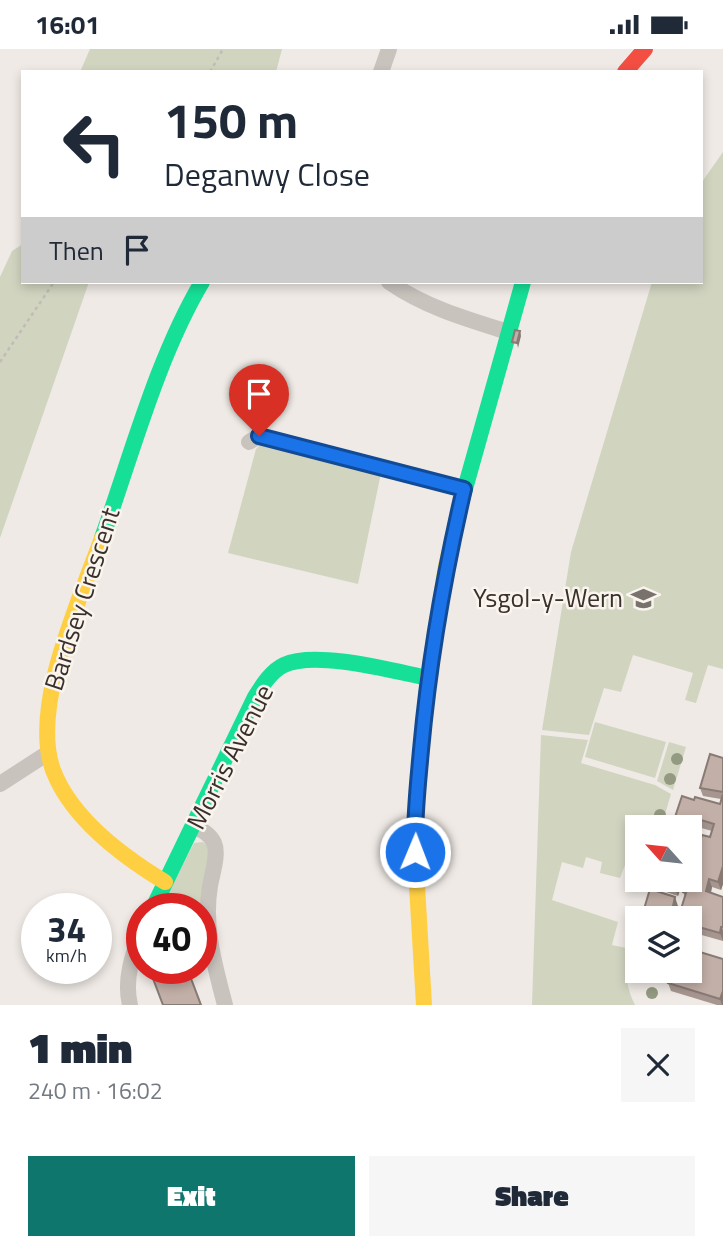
<!DOCTYPE html>
<meta charset="utf-8">
<style>
:root{--surface:#fff;--page:#f6f6f7;--text:#1f2937;--muted:#747a83;--accent:#0f766e}
body{margin:0;font-family:"Titillium Web",sans-serif;background:var(--page);color:var(--text);height:100vh;display:flex;flex-direction:column;font-size:26px;white-space:nowrap}
*{box-sizing:border-box;margin:0}
p{font-size:23px;color:var(--muted)}
.icon{flex:none;width:38px;height:38px;fill:none;stroke:currentColor;stroke-width:2;stroke-linecap:round;stroke-linejoin:round}
.map{position:relative;height:956px;overflow:hidden}
.drawer{display:flex;flex-direction:column;background:var(--surface);flex:1}
.drawer>*{flex:none}
.top-card{position:absolute;left:21px;top:21px;width:682px;height:214px;border-radius:0px;box-shadow:0 4px 10px #0003;background:#fff;color:var(--text);overflow:hidden}
.needle{width:46px;rotate:297deg}
.buttons{position:absolute;left:625px;top:766px;display:grid;gap:14px}
.buttons a{display:grid;place-items:center;width:77px;height:77px;border-radius:0px;background:var(--surface);box-shadow:0 4px 10px #0003;font-size:35px}
.speed{position:absolute;left:21px;top:844px;display:flex;gap:14px;font-size:35px;font-weight:700;text-align:center}
.speed>*{display:grid;place-content:center;width:91px;height:91px;border-radius:50%;background:var(--surface);box-shadow:0 4px 10px #0003;line-height:1}
.speed small{font-size:18px;font-weight:400}
.speed .limit{border:10px solid #d22;background:#fff;color:#111}
.pin{position:absolute;display:grid;place-items:center;width:60px;height:60px;color:#fff;margin:-72px -30px;border-radius:50% 50% 50% 0;rotate:-45deg;box-shadow:0 0 7px #0007}
.pin .icon{rotate:45deg}
.me{position:absolute;width:77px;margin:-38px;rotate:1deg;stroke-linejoin:round;filter:drop-shadow(0 0 5px #0008)}
.turn{display:flex;align-items:center;gap:24px;height:147px;padding:0 28px;font-size:32px}
.turn .icon{width:91px;height:91px;stroke-width:2.5}
.turn b{display:block;font-size:49px;line-height:60px}
.then{display:flex;align-items:center;height:66px;padding:0 28px;background:#0003;gap:14px;font-size:26px}
.round{display:grid;place-items:center;flex:none;width:74px;height:74px;border-radius:0px;background:var(--page)}
.head{display:flex;align-items:center;justify-content:space-between;height:119px;padding:0 28px}
h1{font-size:42px;font-weight:800;line-height:52px}
.primary-button{display:flex;gap:14px;margin-top:auto;padding:14px 28px}
.primary-button a{flex:1;height:80px;border-radius:0px;background:var(--accent);color:#fff;font-size:28px;font-weight:800;line-height:80px;text-align:center}
.primary-button a+a{background:var(--page);color:var(--text)}
.status{display:flex;justify-content:space-between;align-items:center;height:49px;padding:0 35px;background:var(--surface);direction:ltr}
.status svg{height:19px;fill:currentColor}
.map>svg:first-child{display:block}
.green{fill:#d1d5c0}
.lines{fill:none;stroke-linecap:round;stroke-linejoin:round}
.path{stroke:#c2bbb6;stroke-width:2.5;stroke-dasharray:3.5 3.5;stroke-linecap:butt}
.street{stroke:#c9c3be;stroke-width:16}
.fast{stroke:#16e098;stroke-width:16}
.slow{stroke:#ffcf43;stroke-width:16}
.jam{stroke:#f24e42;stroke-width:16}
.tree{fill:#949a81}
.wall{fill:#a79690}
.shaded-wall{fill:#887a75}
.building{fill:#c2afa7;stroke:#887a75;stroke-width:2}
.route-casing{stroke:#114b97;stroke-width:18}
.route{stroke:#1a73e8;stroke-width:12}
.labels{text-anchor:middle;stroke-width:5;stroke-linejoin:round;paint-order:stroke}
.poi-label{font-size:26px;fill:#3a302b;stroke:#faf4ee;text-anchor:end}
.street-label{font-size:26px;fill:#3a302b;stroke:#faf4ee}
</style>
<div class="status"><b>16:01</b><svg viewBox="0 0 49 12"><path d="M0 12V9h3v3zM5 12V6h3v6zM10 12V3h3v9zM15 12V0h3v12zM26 1h20v11H26zM47 4h2v5h-2z"/></svg></div>
<div class="map">
<svg width="723" height="956" viewBox="0 0 723 956">
<rect width="100%" height="100%" fill="#efeae5"/>
<!-- green -->
<g class="green">
<path d="M90,0H282L276,23H80Z"/>
<path d="M723,103V620L708,616L696,654L685,651L693,624L633,606L621,643L604,639L589,686L542,681L571,503L652,233H702V133Z"/>
<path d="M23,195V233H89L0,489V228L12,202Z"/>
<path d="M261,395L381,424L358,535L228,504L256,400Z"/>
<path d="M595,673L666,693L655,729L585,708Z"/>
<path d="M541,686L588,691L581,714L655,736L671,745L663,772L645,771L644,779H637V810L631,809L627,811L620,829L600,824L602,813L586,808L583,819L562,813L552,851L618,873L612,896L626,899C626,921 625,937 635,956H532Z"/>
<path d="M669,693L686,698L673,741L657,732Z"/>
<path d="M203,793L210,800L206,902L201,901V859H161L194,794Z"/>
</g>
<g class="lines">
<!-- path -->
<g class="path">
<path d="M210,23L223,0"/>
<path d="M0,313L54,233"/>
</g>
<!-- street -->
<g class="street">
<path d="M381,23L389,0"/>
<path d="M389,233C425,258 466,270 508,283"/>
<path d="M249,393L259,387L464,440"/>
<path d="M0,735L48,704"/>
<path d="M193,777C202,781 210,785 214,794C219,805 212,825 210,837C203,878 215,917 225,956"/>
<path d="M130,956C124,931 132,906 142,883"/>
</g>
<!-- fast -->
<g class="fast">
<path d="M461,454L523,233"/>
<path d="M102,489C132,405 157,309 202,233"/>
<path d="M153,859L255,648C262,637 271,622 284,616C316,601 393,622 428,629"/>
</g>
<!-- slow -->
<g class="slow">
<path d="M102,489C80,550 30,658 53,721C71,769 122,807 165,833"/>
<path d="M424,956L414,786L428,629L446,517L461,454"/>
</g>
<!-- jam -->
<path class="jam" d="M625,23L645,0"/>
</g>
<!-- trees -->
<g class="tree">
<circle cx="677" cy="710" r="6"/>
<circle cx="670" cy="730" r="6"/>
<circle cx="660" cy="766" r="6"/>
<circle cx="652" cy="944" r="6"/>
</g>
<!-- wall -->
<g class="wall">
<path d="M723,709V835L721,841L712,838L711,844L723,848V892L698,885L693,902L723,910V956H717L671,942L668,934L690,870H641L646,865L644,860L678,857L677,858L681,860L685,847L683,843L712,782L694,777L693,781L690,780V779L678,776L675,768L694,751L720,755L721,750L703,747L700,739Z"/>
<path d="M657,831H683L678,847L660,841Z"/>
<path d="M637,883V911H634L631,902Z"/>
</g>
<!-- shaded-wall -->
<g class="shaded-wall">
<path d="M520,282L521,287L518,299L517,294Z"/>
<path d="M691,768L694,777L693,781L690,773Z"/>
<path d="M723,817V835L721,841L718,833Z"/>
<path d="M709,830L712,838L709,851L706,842Z"/>
<path d="M674,831H683L678,847L673,834Z"/>
<path d="M675,848L678,857L676,865L673,857Z"/>
<path d="M695,877L698,885L691,908L690,904V895Z"/>
<path d="M721,878L723,882V892L720,884Z"/>
<path d="M723,942V956H722L720,950Z"/>
</g>
<!-- building -->
<g class="building">
<path d="M515,281L520,282L517,294L512,293Z"/>
<path d="M710,705L723,709V743L700,739Z"/>
<path d="M723,745V817L718,833L709,830L706,842L723,848V878H721L720,884L695,877L690,895V870H641L642,864L649,866L650,862L644,860L650,840L675,848L673,857L681,860L686,844L683,843L687,831H690V824L702,786L710,788L714,775L691,768L690,773L675,768L682,747L694,751L695,748L720,755Z"/>
<path d="M663,831H674L673,834Z"/>
<path d="M637,883V904L631,902Z"/>
<path d="M690,900L723,910V942L720,950L668,934L671,922H690Z"/>
<path d="M149,919H187L201,956H163Z"/>
</g>
<g class="lines">
<defs>
<path id="route" d="M259,387L464,440C444,526 429,612 421,701C418,735 414,769 415,803"/>
</defs>
<!-- route casing -->
<use href="#route" class="route-casing"/>
<!-- route -->
<use href="#route" class="route"/>
</g>
<!-- icons -->
<defs>
<symbol id="school-bare" viewBox="-9 -9 18 18"><path d="M0-5L7-2L0 1L-7-2ZM-4 1L0 2.5L4 1V4Q0 6-4 4Z" fill="#79716c" stroke="#faf4ee" stroke-width="2.5" paint-order="stroke"/></symbol>
</defs>
<g fill-rule="evenodd">
<use href="#school-bare" x="626" y="532" width="35" height="35"/>
</g>
<g class="labels">
<!-- poi labels -->
<g class="poi-label">
<text x="623" y="558">Ysgol-y-Wern</text>
</g>
<!-- street labels -->
<g class="street-label">
<text transform="translate(82 550) rotate(-72)" y="9">Bardsey Crescent</text>
<text transform="translate(230 708) rotate(-63)" y="9">Morris Avenue</text>
</g>
</g>
</svg>
<div class="buttons">
<a><svg class="needle" viewBox="-14 -14 28 28"><path d="M0-13l5 13h-10z" fill="#e53935"/><path d="M0 13l5-13h-10z" fill="#747a83"/></svg></a>
<a><svg class="icon" aria-label="layers" viewBox="0 0 24 24"><path d="M12 4l9 5-9 5-9-5zM3 14l9 5 9-5"/></svg></a>
</div>
<div class="speed"><div>34<small>km/h</small></div><div class="limit">40</div></div>
<div class="pin" style="left:259px;top:387px;background:#d93025"><svg class="icon" aria-label="arrive" viewBox="0 0 24 24"><path d="M6 21V4h12l-3 4 3 4H6"/></svg></div>
<svg class="me" style="left:415px;top:803px" viewBox="-20 -20 40 40"><circle r="17" fill="#1a73e8" stroke="#fff" stroke-width="3"/><path d="M0-11L8 9 0 5-8 9z" fill="#fff"/></svg>
<div class="top-card">
<div class="turn"><svg class="icon" aria-label="left" viewBox="0 0 24 24"><path d="M17 20v-9H6M10 6l-5 5 5 5"/></svg><div><b>150 m</b>Deganwy Close</div></div>
<div class="then">Then<svg class="icon" aria-label="arrive" viewBox="0 0 24 24"><path d="M6 21V4h12l-3 4 3 4H6"/></svg></div>
</div>
</div>
<section class="drawer">
<div class="head"><div><h1>1 min</h1><p>240 m · 16:02</p></div><a class="round"><svg class="icon" aria-label="close" viewBox="0 0 24 24"><path d="M6 6l12 12M18 6L6 18"/></svg></a></div>
<div class="primary-button"><a>Exit</a><a>Share</a></div>
</section>
